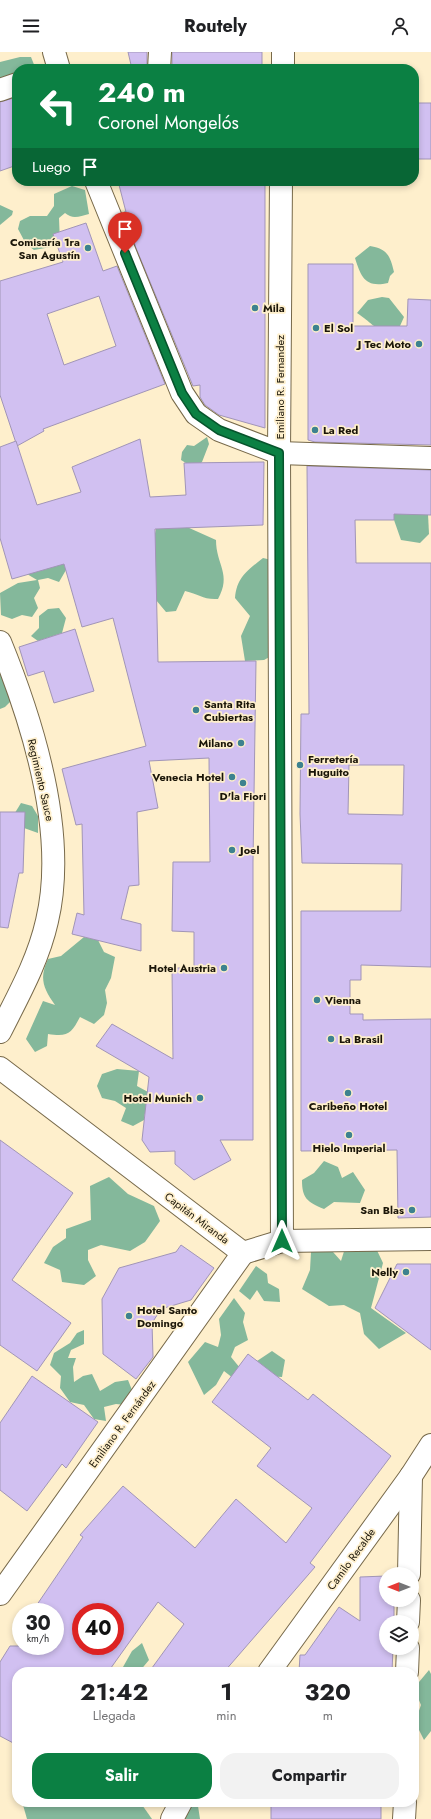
<!DOCTYPE html>
<html lang="es">
<meta charset="utf-8">
<style>
:root{--surface:#fff;--page:#f2f2f2;--text:#202124;--muted:#757577;--accent:#0b8043}
body{margin:0;font-family:Jost,sans-serif;background:var(--page);color:var(--text);height:100vh;display:flex;flex-direction:column;font-size:15px;white-space:nowrap}
*{box-sizing:border-box;margin:0}
p{font-size:13px;color:var(--muted)}
.icon{flex:none;width:22px;height:22px;fill:none;stroke:currentColor;stroke-width:2;stroke-linecap:round;stroke-linejoin:round}
.map{position:relative;flex:1;overflow:hidden}
.details{position:absolute;left:12px;top:1615px;width:407px;height:140px;display:flex;flex-direction:column;background:var(--surface);border-radius:16px;box-shadow:0 2px 6px #0003}
.details>*{flex:none}
.banner{position:absolute;left:12px;top:12px;width:407px;height:122px;border-radius:16px;box-shadow:0 2px 6px #0003;background:#0b8043;color:#fff;overflow:hidden}
.needle{width:26px;rotate:270deg}
.buttons{position:absolute;left:379px;top:1515px;display:grid;gap:8px}
.buttons a{display:grid;place-items:center;width:40px;height:40px;border-radius:50%;background:var(--surface);box-shadow:0 2px 6px #0003;font-size:20px}
.speed{position:absolute;left:12px;top:1551px;display:flex;gap:8px;font-size:20px;font-weight:700;text-align:center}
.speed>*{display:grid;place-content:center;width:52px;height:52px;border-radius:50%;background:var(--surface);box-shadow:0 2px 6px #0003;line-height:1}
.speed small{font-size:10px;font-weight:400}
.speed .limit{border:6px solid #d22;background:#fff;color:#111}
.pin{position:absolute;display:grid;place-items:center;width:34px;height:34px;color:#fff;margin:-41px -17px;border-radius:50% 50% 50% 0;rotate:-45deg;box-shadow:0 0 4px #0007}
.pin .icon{rotate:45deg}
.me{position:absolute;width:44px;margin:-22px;rotate:0deg;stroke-linejoin:round;filter:drop-shadow(0 0 3px #0008)}
.turn{display:flex;align-items:center;gap:14px;height:84px;padding:0 20px;font-size:18px}
.turn .icon{width:52px;height:52px;stroke-width:2.5}
.turn b{display:block;font-size:28px;line-height:34px}
.then{display:flex;align-items:center;height:38px;padding:0 20px;background:#0003;gap:8px;font-size:15px}
.eta{display:flex;justify-content:space-evenly;align-items:center;height:68px;text-align:center}
.eta b{font-size:24px;font-weight:700;line-height:28px}
.action{display:flex;gap:8px;margin-top:auto;padding:8px 20px}
.action a{flex:1;height:46px;border-radius:16px;background:var(--accent);color:#fff;font-size:16px;font-weight:700;line-height:46px;text-align:center}
.action a+a{background:var(--page);color:var(--text)}
header{display:flex;justify-content:space-between;align-items:center;height:52px;padding:0 20px;background:var(--surface);font-size:18px;font-weight:700}
.map>svg:first-child{display:block}
.forest{fill:#84b89b}
.building{fill:#d1c0f1;stroke:#a195b7;fill-rule:evenodd}
.lines{fill:none;stroke-linecap:round;stroke-linejoin:round}
.minor-casing{stroke:#77694a;stroke-width:24}
.tertiary-casing{stroke:#77694a;stroke-width:24}
.minor{stroke:#fff;stroke-width:22}
.tertiary{stroke:#fff;stroke-width:22}
.route-casing{stroke:#07532c;stroke-width:10}
.route{stroke:#0b8043;stroke-width:7}
.poi-dot{fill:#3d828f;stroke:#feefcc;stroke-width:1.5}
.labels{text-anchor:middle;stroke-width:3.5;stroke-linejoin:round;paint-order:stroke}
.poi-label{font-size:11px;font-weight:bold;fill:#1a1508;stroke:#feefcc;text-anchor:start}
.street-label{font-size:11px;fill:#1a1508;stroke:#feefcc}
</style>
<header><svg class="icon" aria-label="menu" viewBox="0 0 24 24"><path d="M4 6h16M4 12h16M4 18h16"/></svg>Routely<svg class="icon" aria-label="person" viewBox="0 0 24 24"><circle cx="12" cy="8" r="4"/><path d="M4 21q1-7 8-7t8 7"/></svg></header>
<div class="map">
<svg width="431" height="1767" viewBox="0 0 431 1767">
<rect width="100%" height="100%" fill="#feefcc"/>
<!-- forest -->
<g class="forest">
<path d="M20,5H31L35,15L33,17H17V40L0,39V10Z"/>
<path d="M72,134L85,138L89,162C80,164 73,168 65,161L59,166L60,191L51,195L34,198L26,192L18,177L20,169L30,164H47L54,154V142Z"/>
<path d="M0,153L13,159L12,163L0,173Z"/>
<path d="M370,194C388,197 390,204 394,220L390,224L388,231C365,236 361,225 355,206Z"/>
<path d="M382,245L389,246L404,265L400,274C373,281 377,274 357,261L368,248Z"/>
<path d="M207,385L209,392L202,410L194,416L181,408L182,400L187,393L194,394Z"/>
<path d="M394,462H428L429,482L420,491L401,488L394,468Z"/>
<path d="M187,475L216,488C216,513 232,522 218,547C203,548 199,542 185,539L176,559L166,560L156,548L149,509L156,477Z"/>
<path d="M263,506L280,510L287,518L291,529L289,559L291,571L275,602L264,608L245,609L241,584L250,564L235,546C237,525 247,519 263,506Z"/>
<path d="M64,510L66,518L59,530L48,526L38,528L40,536L34,546L38,556L32,565L22,563L12,567L1,563L0,541L18,531L37,528L27,522Z"/>
<path d="M59,556L66,566L62,581L38,589L31,584L39,576V564L48,557Z"/>
<path d="M0,617L11,649L5,655L0,657Z"/>
<path d="M21,751L32,754L38,764V781L24,776L13,764Z"/>
<path d="M84,885L98,888L104,900L115,905L111,926L105,938L107,951L104,963L94,972L80,965C71,982 68,985 48,982L47,994L35,1000L26,987L43,949L55,953C43,936 39,926 48,907L61,904Z"/>
<path d="M117,1017L139,1019L137,1034L148,1040L144,1068L133,1074L121,1069L126,1056L115,1049L102,1046L97,1034L102,1022Z"/>
<path d="M324,1109L338,1115L342,1126L353,1120L365,1138L360,1151L334,1150L324,1157C307,1150 302,1146 302,1128L314,1121Z"/>
<path d="M109,1125L128,1142L154,1154L160,1169L145,1190L130,1199L101,1193L88,1198V1208L96,1224L84,1233L62,1230L60,1218L44,1211L53,1195L66,1186V1177L91,1168L90,1134Z"/>
<path d="M373,1190L383,1211L371,1256L406,1281L379,1297L364,1282L360,1261L344,1253L329,1254L302,1237L310,1218L311,1200H333L341,1209L346,1193Z"/>
<path d="M256,1214L267,1222L268,1231L279,1237L280,1250L264,1249L257,1238L250,1248L239,1239Z"/>
<path d="M234,1246L245,1261L243,1270L248,1288L235,1295L231,1305L245,1322L238,1330L224,1319L216,1333L204,1343L188,1310L205,1290L218,1295L221,1283L219,1267Z"/>
<path d="M84,1278V1292L71,1298L68,1306H76L73,1315L74,1330L83,1324L92,1322L100,1339L115,1330L128,1328L134,1343L125,1353L116,1352L104,1355L106,1369L94,1367L84,1353L70,1350L60,1336L61,1324L50,1313L54,1301L70,1291L77,1281Z"/>
<path d="M272,1299L285,1308L282,1325L265,1324L257,1309Z"/>
<path d="M142,1591L149,1608L139,1620H109V1618L123,1615L132,1599Z"/>
<path d="M429,1618L431,1622V1679L424,1688L415,1670L421,1653L414,1636Z"/>
<path d="M25,1750H140L152,1767H27L23,1753Z"/>
<path d="M192,1750H202L198,1754L200,1767H180V1763Z"/>
</g>
<!-- building -->
<g class="building">
<path d="M128,0H147V17H132Z"/>
<rect x="172" y="0" width="90" height="17"/>
<path d="M17,45V113L0,119V50Z"/>
<rect x="414" y="51" width="17" height="56"/>
<path d="M118,129H265V376L219,363L205,353L200,345V333L193,334L136,196L124,160H126Z"/>
<path d="M86,171L103,219L117,214L165,332L43,377L44,379L17,394L0,343V229L63,210L53,182ZM99,244L116,294L64,313L47,262Z"/>
<path d="M308,212H353V274H407L408,247L431,248V393L315,390L308,388Z"/>
<path d="M140,387L150,445L186,443L184,411L264,410L263,473L155,477L158,610L256,609L253,810V1088H220L231,1108L194,1128L175,1112V1099L150,1100L142,1088L149,1025L96,994L112,972L173,1007L172,916H194V880L172,879L173,810H210L209,706L149,709L158,756L137,760L139,833L129,834L121,867L141,872V899L72,882L77,861L84,863L82,772L76,773L62,717L146,694L113,566L82,575L64,512L12,527L0,486V395L16,389L37,453L81,440L72,415Z"/>
<path d="M307,414L431,418V463L394,462V468H355L356,511H431V915L361,913V928H350V962H363V968L431,967V1165L398,1166L397,1098L301,1099V859H401L402,812L302,811L300,762L301,662H309ZM349,713H404L403,763L348,762Z"/>
<path d="M75,577L94,639L54,651L44,619L28,624L19,595Z"/>
<path d="M0,760H25L23,821H19L8,876L0,875Z"/>
<path d="M0,1088L73,1141L12,1228L71,1271L37,1319L0,1293Z"/>
<path d="M181,1193L214,1216L191,1248L161,1257L152,1271L153,1305L136,1327L103,1302L102,1247L119,1216L176,1200Z"/>
<path d="M397,1212H431V1298L375,1256Z"/>
<path d="M248,1302L308,1348L313,1342L391,1404L310,1511L315,1515L224,1620H149L184,1572L158,1550L108,1620H17V1693L0,1684V1610L10,1594H55V1560H32L83,1485L80,1483L123,1434L195,1496L236,1447L286,1491L312,1456L257,1414L271,1396L212,1350ZM81,1560H115V1594H81Z"/>
<path d="M32,1324L98,1370L66,1416L62,1412L27,1459L0,1438V1371Z"/>
<path d="M386,1524V1548H394V1570H386V1596H393L392,1620H299L300,1603H305L339,1555L360,1569V1525Z"/>
<rect x="271" y="1750" width="110" height="17"/>
</g>
<g class="lines">
<defs>
<g id="minor">
<path d="M54,0L59,17"/>
<path d="M159,17L160,0"/>
<path d="M0,38L17,32"/>
<path d="M96,129L182,341L196,362L219,378L279,401L431,406"/>
<path d="M0,590C33,671 68,781 47,869C38,909 18,944 0,980"/>
<path d="M0,1016L243,1201"/>
<path d="M243,1201L282,1189"/>
<path d="M409,1522L411,1424"/>
<path d="M0,1542L243,1201"/>
<path d="M408,1570L409,1548"/>
<path d="M269,1620L411,1424L431,1393"/>
<path d="M407,1620L408,1596"/>
<path d="M172,1767L181,1750"/>
<path d="M404,1767L405,1750"/>
</g>
<g id="tertiary">
<path d="M283,17V0"/>
<path d="M281,129L279,401L282,1189L431,1187"/>
</g>
</defs>
<!-- minor casing -->
<use href="#minor" class="minor-casing"/>
<!-- tertiary casing -->
<use href="#tertiary" class="tertiary-casing"/>
<!-- minor -->
<use href="#minor" class="minor"/>
<!-- tertiary -->
<use href="#tertiary" class="tertiary"/>
</g>
<g class="lines">
<defs>
<path id="route" d="M125,201L182,341L196,362L219,378L279,401L282,1189"/>
</defs>
<!-- route casing -->
<use href="#route" class="route-casing"/>
<!-- route -->
<use href="#route" class="route"/>
</g>
<!-- markers -->
<g class="poi-dot">
<circle cx="88" cy="196" r="4"/>
<circle cx="255" cy="256" r="4"/>
<circle cx="316" cy="276" r="4"/>
<circle cx="419" cy="292" r="4"/>
<circle cx="315" cy="378" r="4"/>
<circle cx="196" cy="658" r="4"/>
<circle cx="241" cy="691" r="4"/>
<circle cx="300" cy="713" r="4"/>
<circle cx="232" cy="725" r="4"/>
<circle cx="243" cy="731" r="4"/>
<circle cx="232" cy="798" r="4"/>
<circle cx="224" cy="916" r="4"/>
<circle cx="317" cy="948" r="4"/>
<circle cx="331" cy="987" r="4"/>
<circle cx="348" cy="1041" r="4"/>
<circle cx="200" cy="1046" r="4"/>
<circle cx="349" cy="1083" r="4"/>
<circle cx="412" cy="1158" r="4"/>
<circle cx="406" cy="1220" r="4"/>
<circle cx="129" cy="1264" r="4"/>
</g>
<g class="labels">
<!-- poi labels -->
<g class="poi-label">
<text x="80" y="194" text-anchor="end">Comisaría 1ra<tspan x="80" dy="13">San Agustín</tspan></text>
<text x="263" y="260">Mila</text>
<text x="324" y="280">El Sol</text>
<text x="411" y="296" text-anchor="end">J Tec Moto</text>
<text x="323" y="382">La Red</text>
<text x="204" y="656">Santa Rita<tspan x="204" dy="13">Cubiertas</tspan></text>
<text x="233" y="695" text-anchor="end">Milano</text>
<text x="308" y="711">Ferretería<tspan x="308" dy="13">Huguito</tspan></text>
<text x="224" y="729" text-anchor="end">Venecia Hotel</text>
<text x="243" y="748" text-anchor="middle">D'la Fiori</text>
<text x="240" y="802">Joel</text>
<text x="216" y="920" text-anchor="end">Hotel Austria</text>
<text x="325" y="952">Vienna</text>
<text x="339" y="991">La Brasil</text>
<text x="192" y="1050" text-anchor="end">Hotel Munich</text>
<text x="348" y="1058" text-anchor="middle">Caribeño Hotel</text>
<text x="349" y="1100" text-anchor="middle">Hielo Imperial</text>
<text x="404" y="1162" text-anchor="end">San Blas</text>
<text x="398" y="1224" text-anchor="end">Nelly</text>
<text x="137" y="1262">Hotel Santo<tspan x="137" dy="13">Domingo</tspan></text>
</g>
<!-- street labels -->
<g class="street-label">
<text transform="translate(280 335) rotate(-90)" y="4">Emiliano R. Fernandez</text>
<text transform="translate(41 728) rotate(77)" y="4">Regimiento Sauce</text>
<text transform="translate(197 1166) rotate(37)" y="4">Capitán Miranda</text>
<text transform="translate(122 1372) rotate(-54)" y="4">Emiliano R. Fernández</text>
<text transform="translate(351 1507) rotate(-54)" y="4">Camilo Recalde</text>
</g>
</g>
</svg>
<div class="buttons">
<a><svg class="needle" viewBox="-14 -14 28 28"><path d="M0-13l5 13h-10z" fill="#e53935"/><path d="M0 13l5-13h-10z" fill="#757577"/></svg></a>
<a><svg class="icon" aria-label="layers" viewBox="0 0 24 24"><path d="M12 4l9 5-9 5-9-5zM3 14l9 5 9-5"/></svg></a>
</div>
<div class="speed"><div>30<small>km/h</small></div><div class="limit">40</div></div>
<div class="pin" style="left:125px;top:201px;background:#d93025"><svg class="icon" aria-label="arrive" viewBox="0 0 24 24"><path d="M6 21V4h12l-3 4 3 4H6"/></svg></div>
<svg class="me" style="left:282px;top:1189px" viewBox="-20 -20 40 40"><path d="M0-17L14 15 0 8-14 15z" fill="#0b8043" stroke="#fff" stroke-width="4"/></svg>
<div class="banner">
<div class="turn"><svg class="icon" aria-label="left" viewBox="0 0 24 24"><path d="M17 20v-9H6M10 6l-5 5 5 5"/></svg><div><b>240 m</b>Coronel Mongelós</div></div>
<div class="then">Luego<svg class="icon" aria-label="arrive" viewBox="0 0 24 24"><path d="M6 21V4h12l-3 4 3 4H6"/></svg></div>
</div>
<section class="details">
<div class="eta">
<div><b>21:42</b><p>Llegada</p></div>
<div><b>1</b><p>min</p></div>
<div><b>320</b><p>m</p></div>
</div>
<div class="action"><a>Salir</a><a>Compartir</a></div>
</section>
</div>
